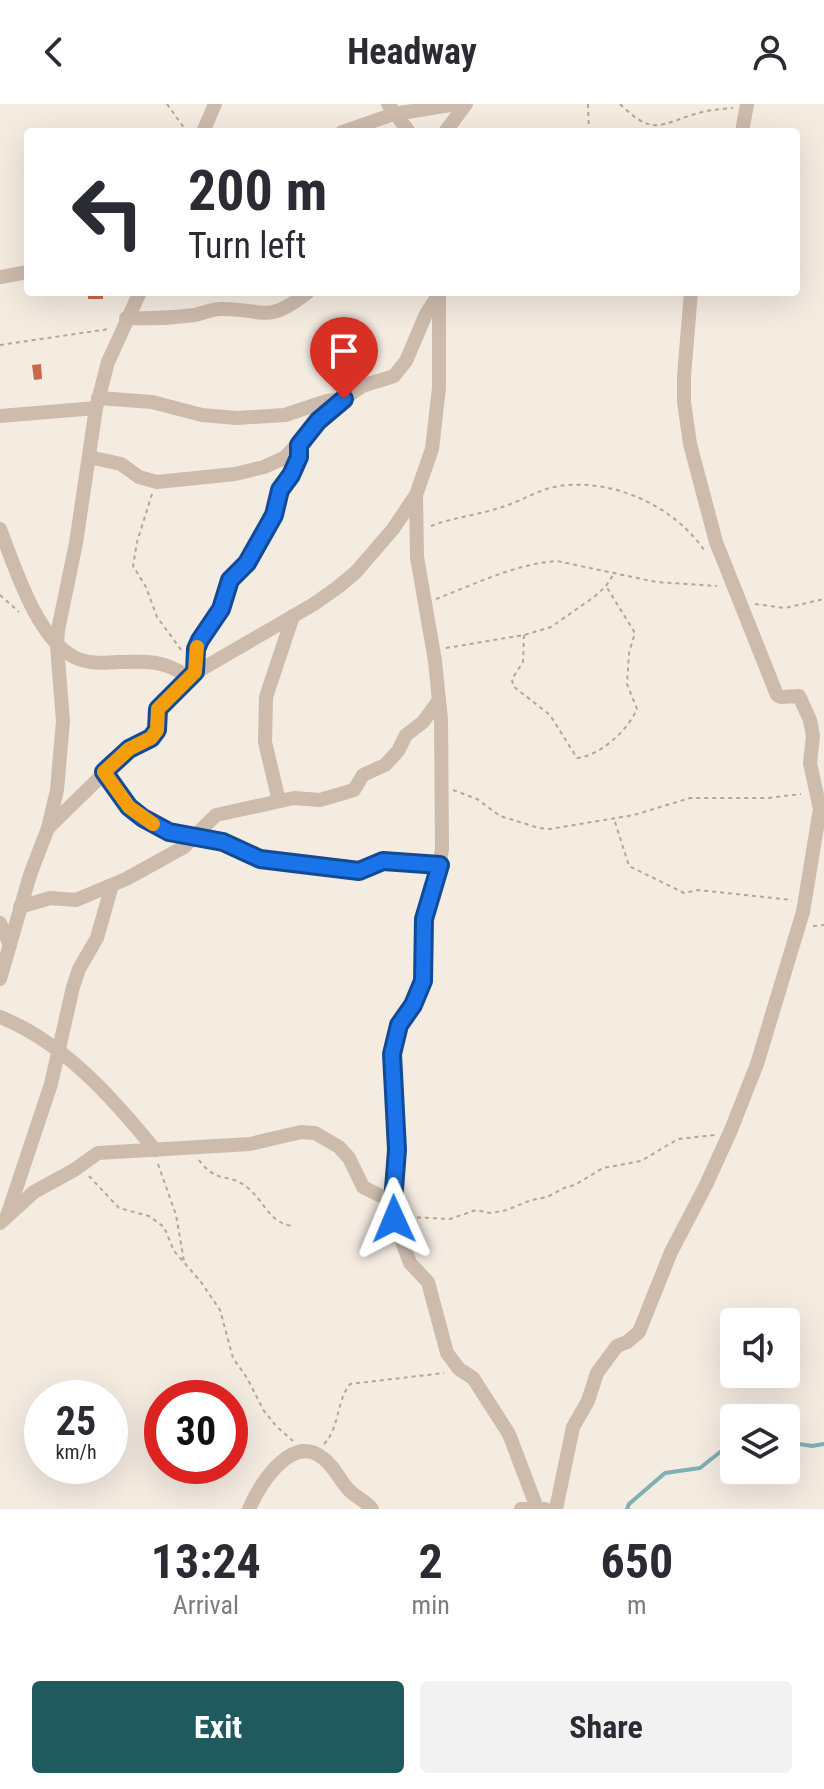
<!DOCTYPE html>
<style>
:root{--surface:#fff;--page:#f2f2f3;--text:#2b2b33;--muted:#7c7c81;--accent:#1f5a5e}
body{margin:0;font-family:"Roboto Condensed",sans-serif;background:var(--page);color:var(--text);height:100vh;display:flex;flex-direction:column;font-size:30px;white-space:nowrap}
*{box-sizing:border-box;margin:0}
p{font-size:26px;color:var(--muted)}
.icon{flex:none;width:44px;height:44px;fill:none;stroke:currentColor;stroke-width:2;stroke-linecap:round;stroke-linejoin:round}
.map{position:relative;height:1405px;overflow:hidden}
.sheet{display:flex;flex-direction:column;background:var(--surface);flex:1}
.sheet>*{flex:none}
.guide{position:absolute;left:24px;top:24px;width:776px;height:168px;border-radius:8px;box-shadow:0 8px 32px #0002;background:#fff;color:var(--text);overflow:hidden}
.fabs{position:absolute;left:720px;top:1204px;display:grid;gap:16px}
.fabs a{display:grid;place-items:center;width:80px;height:80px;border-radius:8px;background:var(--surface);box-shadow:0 8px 32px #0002;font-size:40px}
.speed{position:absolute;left:24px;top:1276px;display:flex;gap:16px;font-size:40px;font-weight:700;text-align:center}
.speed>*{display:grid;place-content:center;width:104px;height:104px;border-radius:50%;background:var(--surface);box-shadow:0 8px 32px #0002;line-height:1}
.speed small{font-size:20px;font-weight:400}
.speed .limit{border:12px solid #d22;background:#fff;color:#111}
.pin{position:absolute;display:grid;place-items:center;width:68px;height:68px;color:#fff;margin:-82px -34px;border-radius:50% 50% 50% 0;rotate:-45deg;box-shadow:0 0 8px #0007}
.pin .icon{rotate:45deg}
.me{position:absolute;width:88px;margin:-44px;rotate:359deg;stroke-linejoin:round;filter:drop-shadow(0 0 6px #0008)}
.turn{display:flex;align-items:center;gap:28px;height:168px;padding:0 32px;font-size:36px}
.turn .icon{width:104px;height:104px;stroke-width:2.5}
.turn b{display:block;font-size:56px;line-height:68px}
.eta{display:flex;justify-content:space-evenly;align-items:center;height:136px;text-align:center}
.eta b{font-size:48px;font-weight:700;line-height:56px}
.button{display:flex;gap:16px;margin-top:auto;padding:16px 32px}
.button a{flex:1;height:92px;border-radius:8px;background:var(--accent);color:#fff;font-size:32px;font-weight:700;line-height:92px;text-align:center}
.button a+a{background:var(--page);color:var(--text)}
header{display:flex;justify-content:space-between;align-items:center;height:104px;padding:0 32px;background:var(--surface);font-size:36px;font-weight:700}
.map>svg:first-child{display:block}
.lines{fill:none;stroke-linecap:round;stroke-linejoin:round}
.stream{stroke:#7fb0b2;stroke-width:4}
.building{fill:#c8694b}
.path{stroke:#b9a596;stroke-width:2;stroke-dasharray:4 4;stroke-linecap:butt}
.street{stroke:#cdbbac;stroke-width:14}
.route-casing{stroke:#114b97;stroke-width:20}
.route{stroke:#1a73e8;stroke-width:14}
.slow{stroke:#f59e0b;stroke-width:14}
</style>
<header><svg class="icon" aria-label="back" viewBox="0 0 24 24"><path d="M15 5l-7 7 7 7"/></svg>Headway<svg class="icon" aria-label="person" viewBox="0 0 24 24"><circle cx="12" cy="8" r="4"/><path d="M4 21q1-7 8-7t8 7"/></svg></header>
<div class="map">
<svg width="824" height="1405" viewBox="0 0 824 1405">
<rect width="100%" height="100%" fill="#f4ebe1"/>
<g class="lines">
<!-- stream -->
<g class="stream">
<path d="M786,1338L812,1342L824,1340"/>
<path d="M627,1405L629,1400L665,1369L700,1364L734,1337"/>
</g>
</g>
<!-- building -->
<g class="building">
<rect x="88" y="188" width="15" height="7"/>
<path d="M41,260L42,275L34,276L32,261Z"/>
</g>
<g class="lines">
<!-- path -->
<g class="path">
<path d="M167,0L187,28"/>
<path d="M588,0L589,28"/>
<path d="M620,0C652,31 657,22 695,10C707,6 720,5 733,4"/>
<path d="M0,241L109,225"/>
<path d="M152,390L137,438L133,462L146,483L157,513L182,547"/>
<path d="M431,422C454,413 479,411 502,403C522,397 539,385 559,382C613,374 674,402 704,446"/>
<path d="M0,491L19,508"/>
<path d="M436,495C475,480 515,460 557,457L656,478L717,482"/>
<path d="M755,500L785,504L824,495"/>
<path d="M524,531L523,558L512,575L513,582L550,611L577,654C600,652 628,626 637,605L627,580L629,549L635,529L606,482"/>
<path d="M446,544L524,531L551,523L594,493L606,482L615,468"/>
<path d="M453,686L477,695L500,712L539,724L550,725L634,711L690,694H769L801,690"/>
<path d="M615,718L629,762L684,789L698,786L792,796"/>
<path d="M813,822L824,821"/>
<path d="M199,1056C217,1081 230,1068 248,1084C265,1098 268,1117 291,1122"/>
<path d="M158,1060L176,1111L184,1157"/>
<path d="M89,1072L119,1104L149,1112L164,1123L174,1147L201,1178L220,1206L233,1254L247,1274L264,1307L277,1323L293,1337"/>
<path d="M409,1113L450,1115L476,1106L490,1109L507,1106L531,1096L547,1093L564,1084L575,1081L603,1064L641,1057L678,1035L715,1031"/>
<path d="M324,1340C340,1323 336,1298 350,1280L444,1269"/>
</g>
<!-- street -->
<g class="street">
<path d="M388,0L409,28"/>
<path d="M203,28L215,0"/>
<path d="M342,28L394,10L457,0"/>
<path d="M445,28L466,0"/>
<path d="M742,28L747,0"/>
<path d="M0,173L28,168"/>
<path d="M126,214C150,215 172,214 195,211C204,209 212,205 220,205C265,204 265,222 308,188"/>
<path d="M98,294L152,298L202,311L237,314L285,311L327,297L344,295"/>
<path d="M0,312L96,304"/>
<path d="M89,353L121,360L139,373L157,378L235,370L264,363L284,354L337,300L362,282L394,272L406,257L426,210L439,190"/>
<path d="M416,391L417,453L435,557L441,616L442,745L437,773L424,815L423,877L413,901L399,921L392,950L397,1046L393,1098L394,1115L410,1159L428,1178L447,1249L459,1265L473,1274L509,1330L537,1404"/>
<path d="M0,425C15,463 37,536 76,554C89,560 105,559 119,558C146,557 165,556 188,573"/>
<path d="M195,568L196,545L200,536L221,505L230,476L247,459L274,411L280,386L291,371L299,353V341"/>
<path d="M104,668L129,703L143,714L169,728L223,738L246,750L260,755L341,767H359L383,757L440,761"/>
<path d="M279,697L265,638L266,593L293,512"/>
<path d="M48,724L129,645L151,634L157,626L158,605L188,573L314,500L338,483L356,468L393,425L416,391L432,345L439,284V188"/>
<path d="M20,803L50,794L76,796L126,775L184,743L216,711L294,694L320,696L354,686L363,671L385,661L398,647L406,631L423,618L439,596"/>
<path d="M0,819L10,841"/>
<path d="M0,875L30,771L48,724L57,686L63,617L57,542L58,526L76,439L96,304L108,258L140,188"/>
<path d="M0,913C63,938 113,994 155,1046"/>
<path d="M7,1112L51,980L73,883L79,865L97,834L112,781"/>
<path d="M0,1119L34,1088L74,1066L98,1049L250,1040L301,1028L315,1029L339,1043L349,1054L363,1083L393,1098"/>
<path d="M249,1405C259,1382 290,1331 320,1352C333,1360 339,1375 348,1385C355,1393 366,1397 372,1405"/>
<path d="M521,1405H545"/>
<path d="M556,1405L573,1323L588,1297L597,1269L617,1242L627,1238L639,1228L671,1148L706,1081L731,1026L757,960L803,808L820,705L810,659L813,632L810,616L799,592L781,593L777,591L716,438L690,340L684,298V272L691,188"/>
</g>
</g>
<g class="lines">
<defs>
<path id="route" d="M344,295L318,317L299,341V353L291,371L280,386L274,411L247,459L230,476L221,505L200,536L196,545L195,568L158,605L157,626L151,634L129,645L104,668L129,703L143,714L169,728L223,738L260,755L359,767L383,757L440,761L424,815L423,877L413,901L399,921L392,950L397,1046L393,1098L394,1115"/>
</defs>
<!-- route casing -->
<use href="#route" class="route-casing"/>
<!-- route -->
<use href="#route" class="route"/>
<!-- slow -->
<path class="slow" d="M153,720L129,703L104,668L129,645L151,634L157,626L158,605L195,568L197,543"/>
</g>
</svg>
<div class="fabs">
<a><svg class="icon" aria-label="sound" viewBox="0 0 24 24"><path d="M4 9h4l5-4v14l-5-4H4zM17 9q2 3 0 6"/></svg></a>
<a><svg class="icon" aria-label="layers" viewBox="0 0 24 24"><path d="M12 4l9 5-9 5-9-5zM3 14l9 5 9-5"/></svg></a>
</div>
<div class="speed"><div>25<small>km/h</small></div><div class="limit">30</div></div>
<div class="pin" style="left:344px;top:295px;background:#d93025"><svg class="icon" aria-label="arrive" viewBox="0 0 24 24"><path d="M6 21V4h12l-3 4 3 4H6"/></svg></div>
<svg class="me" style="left:394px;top:1115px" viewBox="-20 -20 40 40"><path d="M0-17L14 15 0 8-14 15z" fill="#1a73e8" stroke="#fff" stroke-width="4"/></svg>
<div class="guide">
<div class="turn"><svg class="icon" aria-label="left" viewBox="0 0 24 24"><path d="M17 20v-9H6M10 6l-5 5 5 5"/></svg><div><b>200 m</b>Turn left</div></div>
</div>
</div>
<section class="sheet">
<div class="eta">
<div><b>13:24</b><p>Arrival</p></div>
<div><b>2</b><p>min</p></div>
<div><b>650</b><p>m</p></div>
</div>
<div class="button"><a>Exit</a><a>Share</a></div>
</section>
